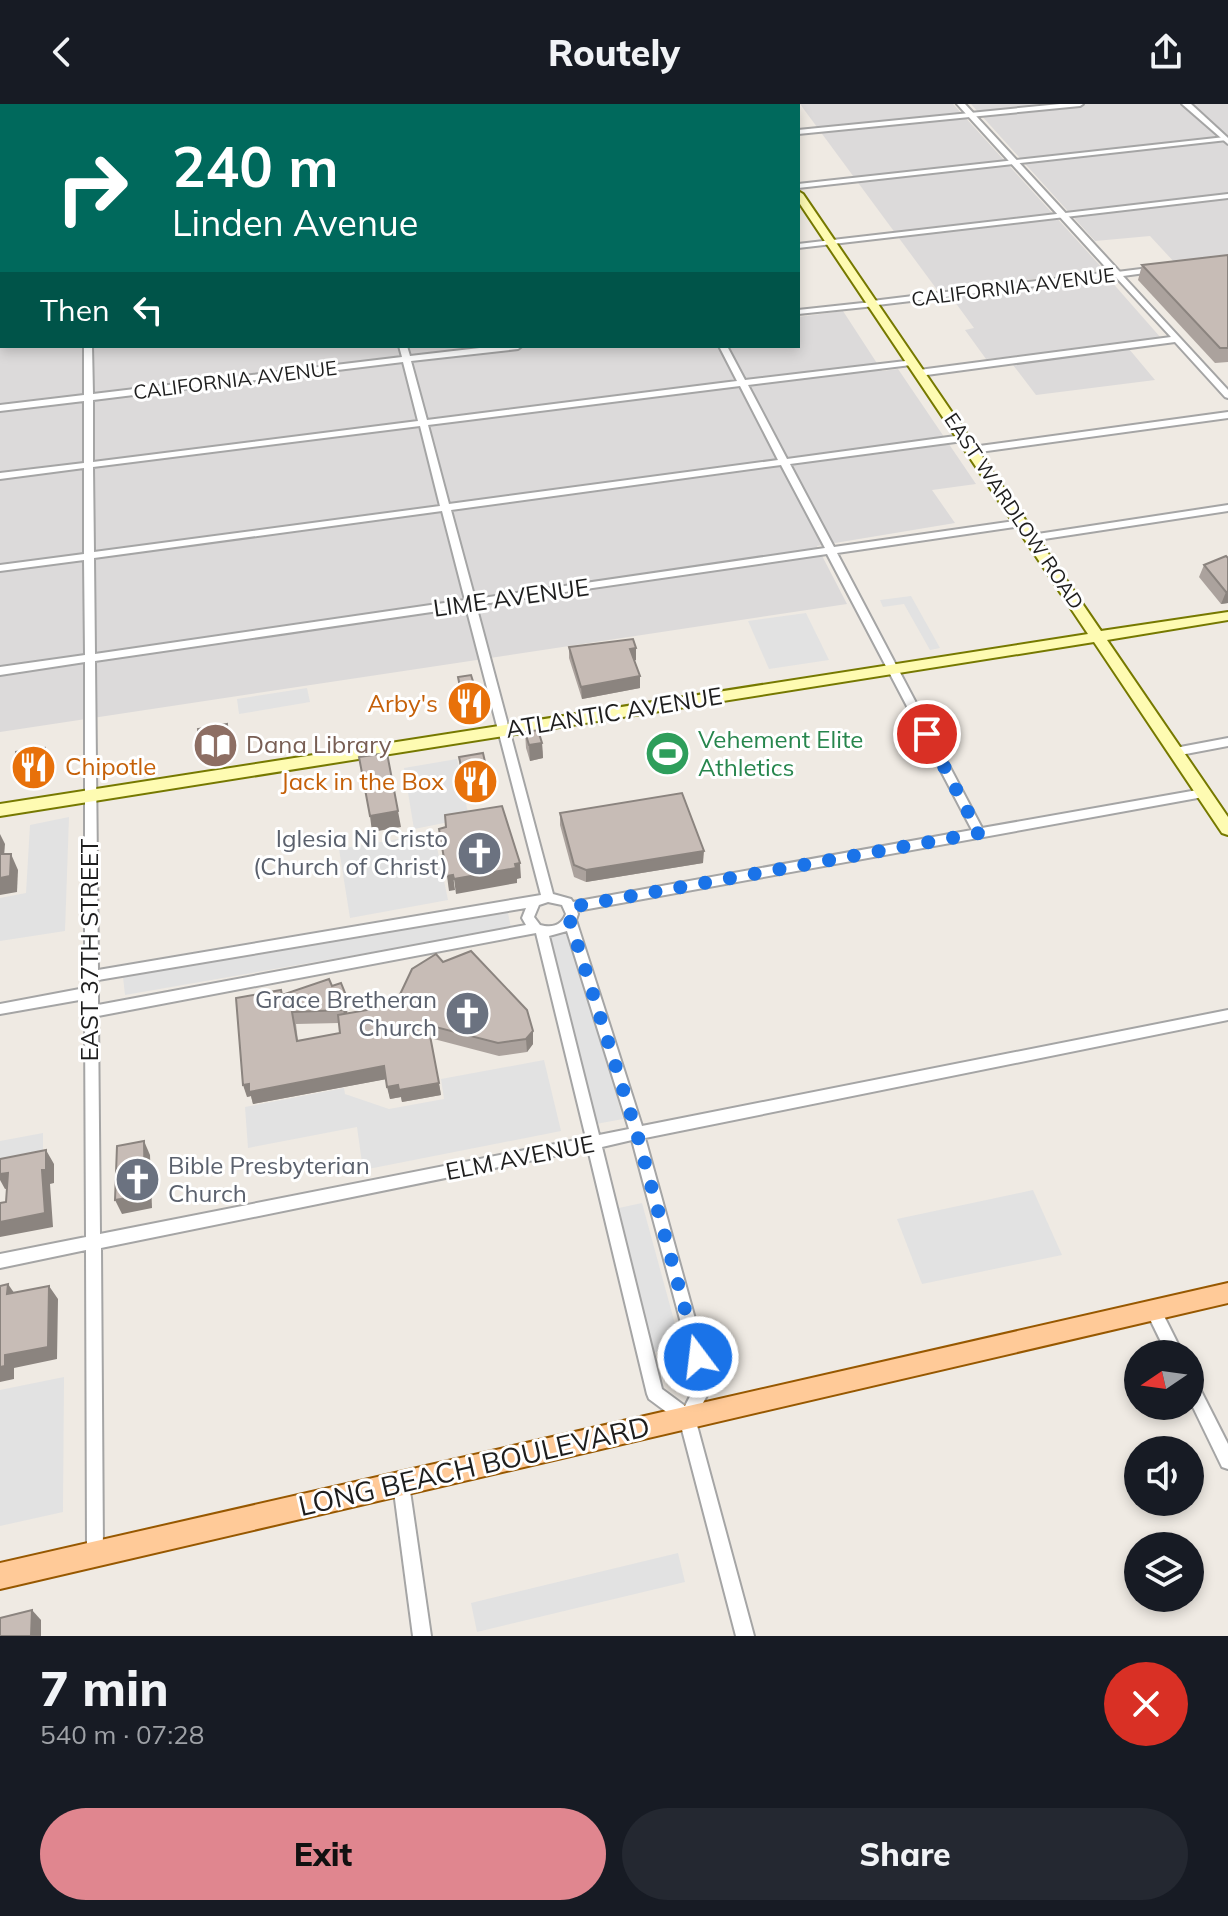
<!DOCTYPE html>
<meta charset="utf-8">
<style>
:root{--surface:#171b24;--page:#242831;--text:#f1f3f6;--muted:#9ea1a6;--accent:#e0868f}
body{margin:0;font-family:Mulish,sans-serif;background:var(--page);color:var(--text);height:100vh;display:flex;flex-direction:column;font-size:30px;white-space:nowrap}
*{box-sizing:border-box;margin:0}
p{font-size:26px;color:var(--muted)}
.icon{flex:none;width:44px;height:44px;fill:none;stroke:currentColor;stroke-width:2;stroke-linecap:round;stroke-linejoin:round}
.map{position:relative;height:1532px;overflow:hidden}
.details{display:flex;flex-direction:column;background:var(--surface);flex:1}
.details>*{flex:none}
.guide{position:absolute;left:0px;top:0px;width:800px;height:244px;box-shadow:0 4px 12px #0003;background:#00695c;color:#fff;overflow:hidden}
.needle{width:52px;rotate:257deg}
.fabs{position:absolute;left:1124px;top:1236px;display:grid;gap:16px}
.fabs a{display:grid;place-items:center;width:80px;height:80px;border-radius:50%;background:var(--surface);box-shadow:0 4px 12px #0003;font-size:40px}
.pin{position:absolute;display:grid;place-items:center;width:68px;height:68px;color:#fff;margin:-34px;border:4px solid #fff;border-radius:50%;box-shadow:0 2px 8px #0007}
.me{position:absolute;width:88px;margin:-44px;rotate:345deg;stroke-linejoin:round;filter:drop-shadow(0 0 6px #0008)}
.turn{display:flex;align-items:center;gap:28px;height:168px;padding:0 40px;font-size:36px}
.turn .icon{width:104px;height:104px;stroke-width:2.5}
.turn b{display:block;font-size:56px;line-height:68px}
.then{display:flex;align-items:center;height:76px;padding:0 40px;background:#0003;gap:16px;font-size:30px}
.round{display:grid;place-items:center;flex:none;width:84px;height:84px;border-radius:42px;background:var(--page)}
.overview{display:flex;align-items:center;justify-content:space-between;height:136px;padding:0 40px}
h1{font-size:48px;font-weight:800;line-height:60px}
.button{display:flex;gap:16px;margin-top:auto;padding:16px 40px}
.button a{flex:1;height:92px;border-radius:48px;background:var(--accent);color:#111;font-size:32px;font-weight:800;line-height:92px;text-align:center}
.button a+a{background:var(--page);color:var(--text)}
header{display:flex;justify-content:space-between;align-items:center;height:104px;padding:0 40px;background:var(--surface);font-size:36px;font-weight:800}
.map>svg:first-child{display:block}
.residential{fill:#dcdada}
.parking{fill:#e2e2e2}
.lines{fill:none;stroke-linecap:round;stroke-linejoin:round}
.minor-casing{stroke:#a5a5a5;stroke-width:4}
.tertiary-casing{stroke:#a5a5a5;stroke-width:4}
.secondary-casing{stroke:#767900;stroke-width:4}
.primary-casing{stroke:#975800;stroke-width:4}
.minor{fill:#fff;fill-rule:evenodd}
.tertiary{fill:#fff;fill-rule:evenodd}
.secondary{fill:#fefbb2;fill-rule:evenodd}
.primary{fill:#ffca98;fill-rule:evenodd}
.wall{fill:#aba29d;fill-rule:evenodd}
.shaded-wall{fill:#8b847f}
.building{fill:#c7bcb6;stroke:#8b847f;stroke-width:2}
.route{stroke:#1a73e8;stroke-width:14;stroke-dasharray:0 25.2}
.labels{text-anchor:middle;stroke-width:6;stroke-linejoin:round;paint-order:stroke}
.far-street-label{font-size:20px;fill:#1e1e1e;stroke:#fff}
.street-label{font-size:24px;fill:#1e1e1e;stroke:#fff}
.food-label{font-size:24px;fill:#c56008;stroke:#fff;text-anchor:end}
.leisure-label{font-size:24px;fill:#27864d;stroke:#fff;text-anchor:start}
.education-label{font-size:24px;fill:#785e54;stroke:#fff;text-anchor:start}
.worship-label{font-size:24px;fill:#5b616d;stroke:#fff;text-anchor:end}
.near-street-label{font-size:28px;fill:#1e1e1e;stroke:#fff}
</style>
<header><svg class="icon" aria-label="back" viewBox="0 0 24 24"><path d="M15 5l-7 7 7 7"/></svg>Routely<svg class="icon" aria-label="share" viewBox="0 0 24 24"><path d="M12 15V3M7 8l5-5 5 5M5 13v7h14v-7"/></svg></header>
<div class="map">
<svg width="1228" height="1532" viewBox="0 0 1228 1532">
<rect width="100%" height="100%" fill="#efeae3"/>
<!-- residential -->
<g class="residential">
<path d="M0,0H556L2,2L0,52Z"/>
<path d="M800,0H953L1104,166L938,187Z"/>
<path d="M971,0H1228V152L1175,159L1150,132L1095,137Z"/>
<path d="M0,63L2,242H798V213L843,207L882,267L898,265L976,380L932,386L955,419L817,442L847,500L0,628Z"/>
<path d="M1110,176L1161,234L1124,239L1155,276L1036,291L1007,253L986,255L965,226L974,224L952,194Z"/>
</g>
<!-- parking -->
<g class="parking">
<path d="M911,492L940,544L930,546L904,500L883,503L880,496Z"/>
<path d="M806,509L829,556L769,565L748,517Z"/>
<path d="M307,584L310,598L239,610L237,595Z"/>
<path d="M457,655L469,714L414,725L404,664Z"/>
<path d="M69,713L65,827L0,837V794L26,789L30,721Z"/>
<path d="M434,729L448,796L350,814L339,745Z"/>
<path d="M507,804L511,824L125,891L123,873Z"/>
<path d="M570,825L623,1015L596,1020L546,830Z"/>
<path d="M544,956L561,1027L363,1066L357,1023L248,1044L245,1003L344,984L345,990L389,1005L444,995L441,975Z"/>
<path d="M43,1029V1057L0,1064V1037Z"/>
<path d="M1033,1086L1062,1151L922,1180L897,1115Z"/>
<path d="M642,1099L681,1242L652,1249L614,1105Z"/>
<path d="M64,1273L63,1408L0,1422V1286Z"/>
<path d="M678,1449L685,1478L477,1528L471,1499Z"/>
</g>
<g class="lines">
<defs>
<g id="minor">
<path d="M82,0H106L103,2H79Z"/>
<rect x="336" y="0" width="6" height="2"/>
<path d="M1060,0H1083L1080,2L798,30V26Z"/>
<rect x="0" y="7" width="2" height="5"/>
<path d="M1225,33L1227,34V36L798,84V80Z"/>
<path d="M1228,90V94L798,144V140Z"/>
<rect x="0" y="107" width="2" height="4"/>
<path d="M1157,163H1160V167L1123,172L1228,286V294L1225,293L1175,238L919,272L915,269L919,266L1171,233L1113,170L1117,168Z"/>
<rect x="0" y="165" width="2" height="4"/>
<path d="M872,198L876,200L875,202L798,210V206Z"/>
<rect x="0" y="229" width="2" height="4"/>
<path d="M84,242H92L93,290L402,253L399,242H407L410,252L497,242H522L518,245L411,257L427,316L737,277L719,242H727L745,276L914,256V260L911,261L748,281L787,355L963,331L968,334L963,337L790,360L834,443L1021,416L1026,419L1021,422L837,449L982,724L1203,685L1209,689L1203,693L577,807L578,810L576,816L642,1022L1228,906V916L645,1034L713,1280L695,1314L754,1532H736L680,1318L649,1295L647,1290L588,1045L101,1144L103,1449L101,1455L95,1457L89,1455L87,1449L86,1146L0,1164V1150L86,1133L85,912L84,908L85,895L0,910V900L85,884V558L0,571V563L85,551L84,456L0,467V461L84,450V364L0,375V369L84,359V297L0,307V301L84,291ZM403,258L418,317L93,358V296ZM740,282L778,356L449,400L428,321ZM420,322L440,402L94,448L93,363ZM781,361L825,444L475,495L451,406ZM442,407L465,496L95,550L94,454ZM827,450L972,726L573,798L571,795L553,790L476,501ZM466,503L541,791L98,866L95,557ZM548,798L562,801L566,810C561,822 552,824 540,821L534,813L539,801ZM526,804L522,814L526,821L98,901V876ZM567,827L629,1025L599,1031L549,832ZM536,829L586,1034L100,1130L98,912ZM632,1036L697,1279L685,1302L662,1285L602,1043Z"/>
<path d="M1228,308V314L972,349L967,346L972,343Z"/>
<path d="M1228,401V407L1031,437L1026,434L1031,431Z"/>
<path d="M1228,634V642L1175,652L1169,648L1175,644Z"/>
<path d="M1154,1200L1159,1202L1183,1250H1167L1146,1207L1149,1202Z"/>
<path d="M1190,1272L1195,1275L1228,1340V1365L1222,1363L1190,1297Z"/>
<path d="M401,1372L407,1374L409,1380L431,1532H413L393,1380L395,1374Z"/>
</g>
<g id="tertiary">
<path d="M569,0H595L592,2H566Z"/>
<path d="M957,0H965L1120,168V172L869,202L867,200L872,197L1110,168Z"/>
<path d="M1182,0H1191L1228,34V40Z"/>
<rect x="0" y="55" width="2" height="4"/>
</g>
<g id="secondary">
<path d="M734,0H742L743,2H735Z"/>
<path d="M798,87L803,90L1101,527L1228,508V516L1107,536L1228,713V731L1222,729L1094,538L0,712V700L1088,530L798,97Z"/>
</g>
<path id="primary" d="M1228,1179V1199L0,1485V1459Z"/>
</defs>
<!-- minor casing -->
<use href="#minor" class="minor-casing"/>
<!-- tertiary casing -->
<use href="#tertiary" class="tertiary-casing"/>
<!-- secondary casing -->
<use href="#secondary" class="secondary-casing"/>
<!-- primary casing -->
<use href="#primary" class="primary-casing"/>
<!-- minor -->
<use href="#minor" class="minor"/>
<!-- tertiary -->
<use href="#tertiary" class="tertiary"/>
<!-- secondary -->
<use href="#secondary" class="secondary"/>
<!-- primary -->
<use href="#primary" class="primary"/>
</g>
<!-- wall -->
<g class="wall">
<path d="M1228,151V258L1215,259L1138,176L1142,161Z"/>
<path d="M1228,454V499L1221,500L1199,473L1204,461Z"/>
<path d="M569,543L636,544V556L634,557L640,572V584L582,595L569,554Z"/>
<path d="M525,628L542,639L543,654L530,657L526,644Z"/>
<path d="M459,653L490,680L491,692L467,696L460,665Z"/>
<path d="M560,709L703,759L586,778L574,773L560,721Z"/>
<path d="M443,858L533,927V940L527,948L499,952L430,934L441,991L402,998L401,993L390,995L386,975L253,1000L251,992L247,993L281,886L283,891L332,882L345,889L348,901L347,909L395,901ZM339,919L340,929L298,937L296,920Z"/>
</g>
<!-- shaded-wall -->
<g class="shaded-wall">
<path d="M1226,488H1228V499L1221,500Z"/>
<path d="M636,544V556L630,557V545Z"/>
<path d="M640,572V584L582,595L581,583Z"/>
<path d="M482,606L483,614L466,616L465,608Z"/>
<path d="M227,620L231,650L202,654L200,647Z"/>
<path d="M542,639L543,654L530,657L529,641Z"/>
<path d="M45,644L49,652L48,670L18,674L15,666Z"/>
<path d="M490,680L491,692L467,696L466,684Z"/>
<path d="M398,707L401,723L372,728L370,712Z"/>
<path d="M0,730L5,740L3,765L0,758Z"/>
<path d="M704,747L703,759L586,778V766Z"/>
<path d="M11,750L18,766L17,788L0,791V774Z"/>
<path d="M520,759L521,774L517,775V779L456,790L454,775Z"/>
<path d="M453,771L455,786L449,787L447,772Z"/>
<path d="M345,889L348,901L346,919L343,906Z"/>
<path d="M533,927V940L527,948L526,935Z"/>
<path d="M384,962L387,975L253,1000L251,992L247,993L243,981Z"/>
<path d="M439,979L441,991L402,998L401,993L390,995L387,983L398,981Z"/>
<path d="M144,1037L150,1051L152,1104L122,1110L115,1096Z"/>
<path d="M46,1046L54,1060V1079L50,1080L53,1123L0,1133V1118L42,1066Z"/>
<path d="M8,1069L16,1083L5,1085L0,1076V1070Z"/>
<path d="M8,1180L17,1193L7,1190Z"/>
<path d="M49,1182L58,1195L57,1255L14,1264V1275L0,1278V1263L5,1251Z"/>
<path d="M32,1506L41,1516V1532H31Z"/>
</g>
<!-- building -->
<g class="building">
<path d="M1228,151V244H1220L1142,161Z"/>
<path d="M1226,452L1228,454V488H1226L1204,461Z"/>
<path d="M633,535L636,544L630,545L640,572L581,583L569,543Z"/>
<path d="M471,571L482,606L465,608L458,573Z"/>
<path d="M227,620L229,642L200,647L198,625Z"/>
<path d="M538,626L542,639L529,641L525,628Z"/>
<path d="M45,644V662L15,666L16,648Z"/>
<path d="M387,649L398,707L370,712L359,653Z"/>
<path d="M483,649L490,680L466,684L459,653Z"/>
<path d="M682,689L704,747L586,766L574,761L560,709Z"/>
<path d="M502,702L520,759L515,760L516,764L454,775L453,771L447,772L439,725L446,723L445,711Z"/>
<path d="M0,750H11L10,772L0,774Z"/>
<path d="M471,847L527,906L533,927L526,935L498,939L428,921L439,979L399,986L398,981L387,983L384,962L249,988V980L243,981L236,894L281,886L282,891L329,875L332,882L341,879L345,889L343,906L292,908L297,937L340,929L338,911L395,901L412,865L436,850L443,858Z"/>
<path d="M144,1037L145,1091L115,1096L117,1042Z"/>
<path d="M46,1046V1066H42L45,1109L0,1118V1099L6,1098L8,1069L0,1070V1055Z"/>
<path d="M8,1180L7,1190L49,1182L48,1243L5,1251V1262L0,1263V1182Z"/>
<path d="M32,1506L31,1532H0V1514Z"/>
</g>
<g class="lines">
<!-- route -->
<path class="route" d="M698,1253L637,1030L570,817L571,803L979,729L927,630"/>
</g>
<!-- icons -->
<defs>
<symbol id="restaurant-disc" viewBox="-11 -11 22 22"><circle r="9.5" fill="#e8710a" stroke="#fff"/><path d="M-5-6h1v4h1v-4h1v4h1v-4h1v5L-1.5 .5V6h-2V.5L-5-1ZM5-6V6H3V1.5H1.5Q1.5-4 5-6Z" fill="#fff"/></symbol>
<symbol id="library-disc" viewBox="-11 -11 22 22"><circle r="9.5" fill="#8d6e63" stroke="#fff"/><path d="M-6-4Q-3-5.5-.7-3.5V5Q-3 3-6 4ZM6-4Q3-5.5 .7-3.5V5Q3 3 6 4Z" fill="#fff"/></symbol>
<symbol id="stadium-disc" viewBox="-11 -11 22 22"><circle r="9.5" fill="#2e9e5b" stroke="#fff"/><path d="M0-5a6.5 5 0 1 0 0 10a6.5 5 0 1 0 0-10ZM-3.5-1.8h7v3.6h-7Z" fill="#fff"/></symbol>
<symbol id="church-disc" viewBox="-11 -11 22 22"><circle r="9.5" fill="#6b7280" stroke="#fff"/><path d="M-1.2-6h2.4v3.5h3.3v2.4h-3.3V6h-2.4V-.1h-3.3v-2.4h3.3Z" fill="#fff"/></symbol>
</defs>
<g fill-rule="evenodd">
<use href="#restaurant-disc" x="444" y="574" width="51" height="51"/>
<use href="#library-disc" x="190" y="616" width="51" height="51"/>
<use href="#stadium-disc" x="642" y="624" width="51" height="51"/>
<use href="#restaurant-disc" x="8" y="638" width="51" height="51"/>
<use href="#restaurant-disc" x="450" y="652" width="51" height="51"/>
<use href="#church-disc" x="454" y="724" width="51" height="51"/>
<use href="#church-disc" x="442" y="884" width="51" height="51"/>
<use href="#church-disc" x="112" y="1050" width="51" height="51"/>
</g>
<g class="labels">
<!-- far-street labels -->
<g class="far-street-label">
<text transform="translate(1013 183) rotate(-7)" y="7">CALIFORNIA AVENUE</text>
<text transform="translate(235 276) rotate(-7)" y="7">CALIFORNIA AVENUE</text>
<text transform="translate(1014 407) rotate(56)" y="7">EAST WARDLOW ROAD</text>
</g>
<!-- street labels -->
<g class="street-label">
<text transform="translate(511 494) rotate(-8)" y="8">LIME AVENUE</text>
<text transform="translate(614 609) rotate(-9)" y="8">ATLANTIC AVENUE</text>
<text transform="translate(90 846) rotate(-90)" y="8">EAST 37TH STREET</text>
<text transform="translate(520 1054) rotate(-11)" y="8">ELM AVENUE</text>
</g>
<!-- food labels -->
<g class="food-label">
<text x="438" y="608">Arby's</text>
<text x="65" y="671" text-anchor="start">Chipotle</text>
<text x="444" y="686">Jack in the Box</text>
</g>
<!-- leisure labels -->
<g class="leisure-label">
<text x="698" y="644">Vehement Elite<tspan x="698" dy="28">Athletics</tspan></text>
</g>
<!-- education labels -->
<g class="education-label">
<text x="246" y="649">Dana Library</text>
</g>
<!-- worship labels -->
<g class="worship-label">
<text x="448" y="743">Iglesia Ni Cristo<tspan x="448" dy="28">(Church of Christ)</tspan></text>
<text x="437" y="904">Grace Bretheran<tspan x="437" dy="28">Church</tspan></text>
<text x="168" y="1070" text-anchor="start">Bible Presbyterian<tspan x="168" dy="28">Church</tspan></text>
</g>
<!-- near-street labels -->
<g class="near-street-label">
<text transform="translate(474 1362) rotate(-13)" y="10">LONG BEACH BOULEVARD</text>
</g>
</g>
</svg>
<div class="fabs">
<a><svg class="needle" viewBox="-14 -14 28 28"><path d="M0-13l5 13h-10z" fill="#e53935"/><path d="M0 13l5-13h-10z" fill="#9ea1a6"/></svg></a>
<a><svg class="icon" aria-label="sound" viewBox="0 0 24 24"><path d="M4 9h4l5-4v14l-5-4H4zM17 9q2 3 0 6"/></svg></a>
<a><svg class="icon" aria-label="layers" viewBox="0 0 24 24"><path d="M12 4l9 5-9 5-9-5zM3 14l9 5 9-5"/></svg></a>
</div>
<div class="pin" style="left:927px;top:630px;background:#d93025"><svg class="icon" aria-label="arrive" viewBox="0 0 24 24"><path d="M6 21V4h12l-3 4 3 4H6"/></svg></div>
<svg class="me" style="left:698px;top:1253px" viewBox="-20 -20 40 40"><circle r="17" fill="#1a73e8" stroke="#fff" stroke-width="3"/><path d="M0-11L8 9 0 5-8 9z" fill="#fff"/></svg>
<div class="guide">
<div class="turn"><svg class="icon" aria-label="right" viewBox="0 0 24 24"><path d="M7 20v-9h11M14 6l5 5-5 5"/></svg><div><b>240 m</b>Linden Avenue</div></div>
<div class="then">Then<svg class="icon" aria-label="left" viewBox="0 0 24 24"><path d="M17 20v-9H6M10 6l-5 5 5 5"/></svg></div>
</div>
</div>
<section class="details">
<div class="overview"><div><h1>7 min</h1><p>540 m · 07:28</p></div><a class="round" style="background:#d93025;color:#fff"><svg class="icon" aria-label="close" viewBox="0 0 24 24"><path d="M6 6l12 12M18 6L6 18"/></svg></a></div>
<div class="button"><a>Exit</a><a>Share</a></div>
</section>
